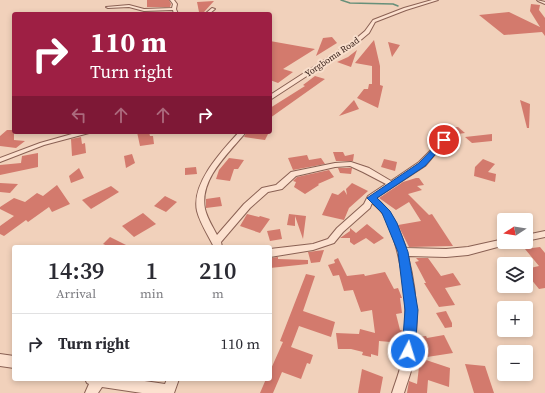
<!DOCTYPE html>
<meta charset="utf-8">
<style>
:root{--surface:#fff;--page:#f2f2f3;--text:#2b2b33;--muted:#7c7c81;--line:#e1e1e2}
body{margin:0;font-family:"Source Serif 4",serif;background:var(--page);color:var(--text);height:100vh;display:flex;flex-direction:column;font-size:15px;white-space:nowrap}
*{box-sizing:border-box;margin:0}
p{font-size:13px;color:var(--muted)}
.icon{flex:none;width:22px;height:22px;fill:none;stroke:currentColor;stroke-width:2;stroke-linecap:round;stroke-linejoin:round}
.map{position:relative;flex:1;overflow:hidden}
.details{position:absolute;left:12px;top:245px;width:260px;height:136px;display:flex;flex-direction:column;background:var(--surface);border-radius:4px;box-shadow:0 2px 6px #0003}
.details>*{flex:none}
.top-card{position:absolute;left:12px;top:12px;width:260px;height:122px;border-radius:4px;box-shadow:0 2px 6px #0003;background:#9e1f44;color:#fff;overflow:hidden}
.needle{width:26px;rotate:258deg}
.tools{position:absolute;left:497px;top:213px;display:grid;gap:8px}
.tools a{display:grid;place-items:center;width:36px;height:36px;border-radius:4px;background:var(--surface);box-shadow:0 2px 6px #0003;font-size:20px}
.pin{position:absolute;display:grid;place-items:center;width:34px;height:34px;color:#fff;margin:-17px;border:2px solid #fff;border-radius:50%;box-shadow:0 1px 4px #0007}
.me{position:absolute;width:44px;margin:-22px;rotate:5deg;stroke-linejoin:round;filter:drop-shadow(0 0 3px #0008)}
.turn{display:flex;align-items:center;gap:14px;height:84px;padding:0 12px;font-size:18px}
.turn .icon{width:52px;height:52px;stroke-width:2.5}
.turn b{display:block;font-size:28px;line-height:34px}
.lanes{display:flex;align-items:center;height:38px;padding:0 12px;background:#0003;justify-content:center;gap:20px;direction:ltr}
.lanes .off{opacity:.35}
.eta{display:flex;justify-content:space-evenly;align-items:center;height:68px;text-align:center}
.eta b{font-size:24px;font-weight:600;line-height:28px}
ul{padding:0;list-style:none}
li{display:flex;align-items:center;gap:12px;height:60px;padding:0 12px;border-top:1px solid var(--line)}
li div{flex:1}
li b{display:block;font-size:15px}
li em{font-style:normal}
.map>svg:first-child{display:block}
.lines{fill:none;stroke-linecap:round;stroke-linejoin:round}
.stream{stroke:#67907a;stroke-width:1.5}
.building{fill:#d37a6d}
.street-casing{stroke:#8a6154;stroke-width:2}
.street{fill:#fce1cf;fill-rule:evenodd}
.route{fill:#1a73e8;stroke:#114b97}
.labels{text-anchor:middle;stroke-width:4;stroke-linejoin:round;paint-order:stroke}
.far-street-label{font-size:9px;fill:#37201a;stroke:#f8decb}
</style>
<div class="map">
<svg width="545" height="393" viewBox="0 0 545 393">
<rect width="100%" height="100%" fill="#f1d1bb"/>
<g class="lines">
<!-- stream -->
<path class="stream" d="M341,0L350,3L393,4L398,6"/>
</g>
<!-- building -->
<g class="building">
<path d="M147,0H169L171,4L170,7H147Z"/>
<path d="M214,1L204,12H199L197,2Z"/>
<path d="M531,4L540,5L539,10L545,18V36L542,32L504,35L479,15L509,12L540,27L530,11Z"/>
<path d="M332,37L337,43L316,56L323,38Z"/>
<path d="M374,40L380,66V85L383,86L378,108L357,98L364,89H368L369,84H372V66L355,63Z"/>
<path d="M270,41L315,49L283,69L293,72L278,83L270,80Z"/>
<path d="M388,42L400,45L392,57Z"/>
<path d="M357,50L351,67L337,62L348,57Z"/>
<path d="M315,76L325,79L270,118V108L305,86L303,85Z"/>
<path d="M354,100L359,109L339,116Z"/>
<path d="M520,100L530,104L529,128H527Z"/>
<path d="M458,127L465,133L451,135L444,128Z"/>
<path d="M7,130H14V140L25,141L16,148L0,146V136Z"/>
<path d="M137,132H149L150,136H153L154,144L140,146Z"/>
<path d="M247,132H269L265,140L244,137Z"/>
<path d="M492,134V141L472,143L465,137Z"/>
<path d="M81,137L82,144L85,143L86,153L72,156L71,139Z"/>
<path d="M333,152H343L345,156L354,154L353,161H336Z"/>
<path d="M38,153V167L0,175V165L21,163L22,156Z"/>
<path d="M132,154L135,163L126,168L124,156Z"/>
<path d="M307,155L309,160L321,158L325,164L293,170L288,158Z"/>
<path d="M229,158L244,160L238,169H234L230,181L216,179L219,170Z"/>
<path d="M384,159L397,162L395,171L381,167Z"/>
<path d="M483,159L495,164L488,172L496,174L495,182L474,176L475,167Z"/>
<path d="M196,167L197,174L185,175V168Z"/>
<path d="M79,168L84,178L71,183L69,176Z"/>
<path d="M338,168H352L351,174L340,173Z"/>
<path d="M329,170L334,177L318,184L319,185L305,194L294,187L296,182L293,181L297,177Z"/>
<path d="M416,178H419L424,185L417,186L422,190L408,194L429,215L432,214L453,246L409,247L398,225L421,221L409,202L396,210L379,198L403,182Z"/>
<path d="M0,183L18,184L10,193L0,192Z"/>
<path d="M352,183L368,191L349,208L344,220L322,215L332,193L338,195L344,190L347,195L346,189Z"/>
<path d="M57,185L70,204L52,212L49,207L28,222L26,220L4,236L0,234V226L14,216L0,209V207L14,198L25,202L37,193L43,196Z"/>
<path d="M111,186L119,192L91,209L82,200Z"/>
<path d="M165,196L177,202L166,212L154,206Z"/>
<path d="M220,197L222,206L206,208V199Z"/>
<path d="M143,213L156,224L134,237L122,226Z"/>
<path d="M247,214L259,217L260,216L270,219L260,233L240,226Z"/>
<path d="M289,214L306,216L303,239L295,216V226L287,225Z"/>
<path d="M367,224L384,238L374,244L366,238L354,245L350,242V238H340L350,231V228L356,233Z"/>
<path d="M280,229L282,239L270,241L267,231Z"/>
<path d="M110,237L130,247H110L103,244Z"/>
<path d="M540,247L545,253V288L539,289L526,273V269L539,266L525,249Z"/>
<path d="M324,250L320,262L311,263L308,252Z"/>
<path d="M278,257V259L308,260V264L270,268V258Z"/>
<path d="M338,258L347,276L364,274L365,276L385,272L394,289L398,288L402,298H400L402,313L396,314L400,330L404,331L402,343L379,341L378,356L371,354V357L362,355L363,352L351,349H338L336,333L359,334L360,329L375,333L372,310L361,312L353,290L344,291L339,275L333,276L328,265L335,263L334,260Z"/>
<path d="M416,258H428L441,276L453,273L461,285L445,288L455,305L439,307L424,283H426L415,262L419,261Z"/>
<path d="M306,274L315,276L303,311L335,322L331,337L299,326L291,347L313,355L310,364L307,363L301,379L282,372L273,393H260L266,379H270V371L283,342L280,341Z"/>
<path d="M446,311L452,323V327L445,328L436,313Z"/>
<path d="M444,335L453,353L427,357L417,337L426,336L427,338Z"/>
<path d="M420,358L450,368L449,387L428,380L427,393H407L409,381L417,384Z"/>
<path d="M465,364L485,366L494,393H474Z"/>
<path d="M362,369L383,377L380,393H358Z"/>
</g>
<g class="lines">
<defs>
<g id="street">
<path d="M170,0H174L177,4L176,9L178,14H174L173,10L144,11L129,7L108,8L106,7L129,5L144,9L172,8L173,4Z"/>
<path d="M432,0H438L406,10L375,22L369,33L356,44L270,100V95L352,42L365,31L373,20L404,8Z"/>
<path d="M537,0L545,2V4L538,1Z"/>
<path d="M212,8L215,9L209,14H205Z"/>
<path d="M79,132H90L89,133L44,145L0,162V158L40,143Z"/>
<path d="M239,132H246C229,153 199,179 205,209C207,218 213,227 217,235L244,204L262,188L276,185L291,172L335,163L351,162L369,168L391,181L419,162L442,139H446L447,140L425,166L376,198C393,212 399,229 406,248L446,249L468,247L504,239V242H510L508,244L505,245L468,255L446,257L408,256C417,291 419,328 413,363C411,373 407,383 404,393H392C395,383 399,374 401,364C409,323 406,279 394,240C391,232 389,223 385,217C382,212 377,207 372,203L370,208L343,232L334,243L313,250L270,257V249L313,244L328,239L337,228L364,204L368,196L386,184L363,172L350,166L335,167L296,176L282,189L268,192L250,208L221,242L222,247H214C208,235 200,223 197,211C191,183 222,151 239,132Z"/>
<path d="M545,231V237L526,241V235Z"/>
<path d="M0,354L14,356V368L0,366Z"/>
<path d="M85,379H131L165,384L167,379H179L174,393H142L102,387L98,393H85L89,384L87,383Z"/>
</g>
</defs>
<!-- street casing -->
<use href="#street" class="street-casing"/>
<!-- street -->
<use href="#street" class="street"/>
</g>
<!-- route -->
<path class="route" d="M444,138L448,140L425,166L377,198L390,211L397,223L408,252L418,310L415,351L413,355L408,357L404,355L402,351L405,310L398,252L382,213L367,198L419,163L442,139Z"/>
<g class="labels">
<!-- far-street labels -->
<g class="far-street-label">
<text transform="translate(332 57) rotate(-34)" y="3">Yorgboma Road</text>
</g>
</g>
</svg>
<div class="tools">
<a><svg class="needle" viewBox="-14 -14 28 28"><path d="M0-13l5 13h-10z" fill="#e53935"/><path d="M0 13l5-13h-10z" fill="#7c7c81"/></svg></a>
<a><svg class="icon" aria-label="layers" viewBox="0 0 24 24"><path d="M12 4l9 5-9 5-9-5zM3 14l9 5 9-5"/></svg></a>
<a>+</a>
<a>−</a>
</div>
<div class="pin" style="left:444px;top:140px;background:#d93025"><svg class="icon" aria-label="arrive" viewBox="0 0 24 24"><path d="M6 21V4h12l-3 4 3 4H6"/></svg></div>
<svg class="me" style="left:408px;top:351px" viewBox="-20 -20 40 40"><circle r="17" fill="#1a73e8" stroke="#fff" stroke-width="3"/><path d="M0-11L8 9 0 5-8 9z" fill="#fff"/></svg>
<div class="top-card">
<div class="turn"><svg class="icon" aria-label="right" viewBox="0 0 24 24"><path d="M7 20v-9h11M14 6l5 5-5 5"/></svg><div><b>110 m</b>Turn right</div></div>
<div class="lanes"><svg class="icon off" aria-label="left" viewBox="0 0 24 24"><path d="M17 20v-9H6M10 6l-5 5 5 5"/></svg><svg class="icon off" aria-label="ahead" viewBox="0 0 24 24"><path d="M12 20V5M6 11l6-6 6 6"/></svg><svg class="icon off" aria-label="ahead" viewBox="0 0 24 24"><path d="M12 20V5M6 11l6-6 6 6"/></svg><svg class="icon" aria-label="right" viewBox="0 0 24 24"><path d="M7 20v-9h11M14 6l5 5-5 5"/></svg></div>
</div>
<section class="details">
<div class="eta">
<div><b>14:39</b><p>Arrival</p></div>
<div><b>1</b><p>min</p></div>
<div><b>210</b><p>m</p></div>
</div>
<ul>
<li><svg class="icon" aria-label="right" viewBox="0 0 24 24"><path d="M7 20v-9h11M14 6l5 5-5 5"/></svg><div><b>Turn right</b></div><em>110 m</em></li>
</ul>
</section>
</div>
